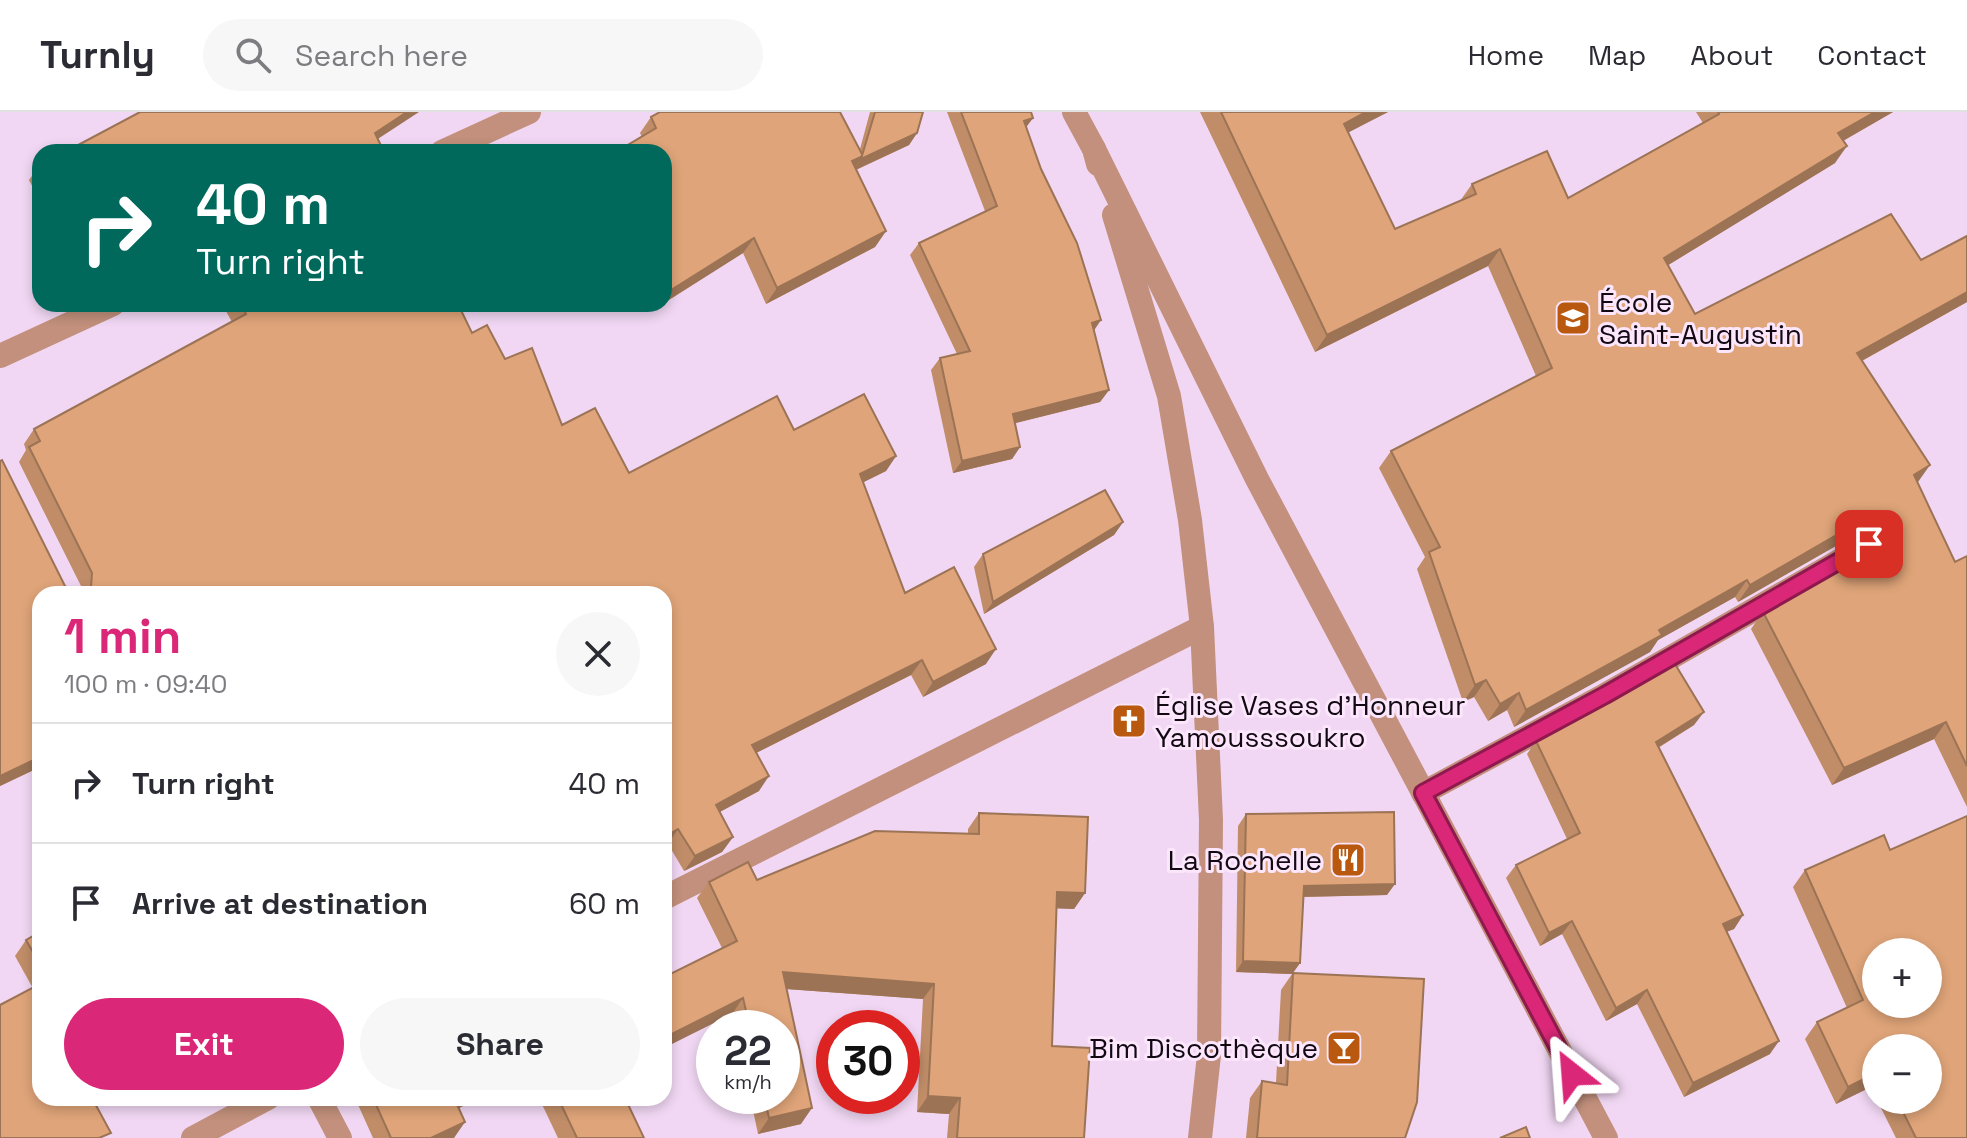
<!DOCTYPE html>
<meta charset="utf-8">
<style>
:root{--surface:#fff;--page:#f7f7f7;--text:#2b2b33;--muted:#7c7c81;--line:#e1e1e2;--accent:#db2777}
body{margin:0;font-family:"Space Grotesk",sans-serif;background:var(--page);color:var(--text);height:100vh;display:flex;flex-direction:column;font-size:30px;white-space:nowrap}
*{box-sizing:border-box;margin:0}
p{font-size:26px;color:var(--muted)}
.icon{flex:none;width:44px;height:44px;fill:none;stroke:currentColor;stroke-width:2;stroke-linecap:round;stroke-linejoin:round}
.map{position:relative;flex:1;overflow:hidden}
.sheet{position:absolute;left:32px;top:474px;width:640px;height:520px;display:flex;flex-direction:column;background:var(--surface);border-radius:24px;box-shadow:0 4px 12px #0003}
.sheet>*{flex:none}
.guide{position:absolute;left:32px;top:32px;width:640px;height:168px;border-radius:24px;box-shadow:0 4px 12px #0003;background:#00695c;color:#fff;overflow:hidden}
.controls{position:absolute;left:1862px;top:826px;display:grid;gap:16px}
.controls a{display:grid;place-items:center;width:80px;height:80px;border-radius:50%;background:var(--surface);box-shadow:0 4px 12px #0003;font-size:40px}
.speed{position:absolute;left:696px;top:898px;display:flex;gap:16px;font-size:40px;font-weight:700;text-align:center}
.speed>*{display:grid;place-content:center;width:104px;height:104px;border-radius:50%;background:var(--surface);box-shadow:0 4px 12px #0003;line-height:1}
.speed small{font-size:20px;font-weight:400}
.speed .limit{border:12px solid #d22;background:#fff;color:#111}
.pin{position:absolute;display:grid;place-items:center;width:68px;height:68px;color:#fff;margin:-34px;border-radius:16px;box-shadow:0 4px 12px #0006}
.me{position:absolute;width:88px;margin:-44px;rotate:332deg;stroke-linejoin:round;filter:drop-shadow(0 0 6px #0008)}
.turn{display:flex;align-items:center;gap:28px;height:168px;padding:0 32px;font-size:36px}
.turn .icon{width:104px;height:104px;stroke-width:2.5}
.turn b{display:block;font-size:56px;line-height:68px}
.round{display:grid;place-items:center;flex:none;width:84px;height:84px;border-radius:42px;background:var(--page)}
.overview{display:flex;align-items:center;justify-content:space-between;height:136px;padding:0 32px}
h1{font-size:48px;font-weight:700;line-height:60px;color:var(--accent)}
.button{display:flex;gap:16px;margin-top:auto;padding:16px 32px}
.button a{flex:1;height:92px;border-radius:48px;background:var(--accent);color:#fff;font-size:32px;font-weight:700;line-height:92px;text-align:center}
.button a+a{background:var(--page);color:var(--text)}
ul{padding:0;list-style:none}
li{display:flex;align-items:center;gap:24px;height:120px;padding:0 32px;border-top:2px solid var(--line)}
li div{flex:1}
li b{display:block;font-size:30px}
li em{font-style:normal}
header{display:flex;align-items:center;gap:48px;box-sizing:border-box;height:112px;padding:0 40px;background:var(--surface);border-bottom:2px solid var(--line)}
header strong{font-size:38px}
nav{display:flex;gap:44px;margin-inline-start:auto;font-size:28px}
.search{width:560px;height:72px;background:var(--page);display:flex;align-items:center;gap:20px;box-sizing:border-box;padding:0 28px;border-radius:44px;color:var(--muted);font-size:30px}
.map>svg:first-child{display:block}
.lines{fill:none;stroke-linecap:round;stroke-linejoin:round}
.minor{stroke:#c2907c;stroke-width:24}
.wall{fill:#c08d68}
.shaded-wall{fill:#9c7355}
.building{fill:#dfa479;stroke:#9c7355;stroke-width:2;fill-rule:evenodd}
.route-casing{stroke:#8e194d;stroke-width:20}
.route{stroke:#db2777;stroke-width:14}
.labels{text-anchor:middle;stroke-width:6;stroke-linejoin:round;paint-order:stroke}
.poi-label{font-size:28px;fill:#120913;stroke:#fbe6fc;text-anchor:start}
</style>
<header>
<strong>Turnly</strong>
<div class="search"><svg class="icon" aria-label="search" viewBox="0 0 24 24"><circle cx="10" cy="10" r="6"/><path d="M15 15l6 6"/></svg>Search here</div>
<nav><a>Home</a><a>Map</a><a>About</a><a>Contact</a></nav>
</header>
<div class="map">
<svg width="1967" height="1026" viewBox="0 0 1967 1026">
<rect width="100%" height="100%" fill="#f1d7f3"/>
<g class="lines">
<!-- minor -->
<g class="minor">
<path d="M1074,0L1094,37L1098,52"/>
<path d="M1094,37L1257,367L1606,1026"/>
<path d="M442,40L529,0"/>
<path d="M1114,103L1169,284L1190,408L1202,515L1211,708L1209,943L1200,1026"/>
<path d="M0,244L113,192"/>
<path d="M1423,681L1605,583L1869,432"/>
<path d="M664,786L1202,515"/>
<path d="M319,986L340,1026"/>
<path d="M193,1026L268,986"/>
</g>
</g>
<!-- wall -->
<g class="wall">
<path d="M870,0H923L917,21L909,33L856,58L886,119L875,135L766,192L743,141L664,191V40L642,25L640,21L651,5L860,37Z"/>
<path d="M947,0H1031L1033,6L1026,15L1094,218L1109,278L1100,290L1015,311L1020,335L1012,347L953,361L931,258L940,246L957,242L910,143L919,131L985,99Z"/>
<path d="M1200,0H1388L1348,20L1395,117L1460,89L1472,72L1568,86L1703,11L1696,0H1893L1843,29L1835,51L1668,153L1695,202L1921,148L1967,190L1862,249L1917,370L1955,450L1967,444V695L1934,627L1832,673L1751,517L1763,500L1883,431L1882,424L1870,417L1862,419L1738,490L1735,485L1658,528L1650,540L1514,615L1507,598L1488,609L1474,585L1463,590L1417,457L1425,445L1379,356L1391,339L1536,264L1488,154L1315,240Z"/>
<path d="M40,53V89L29,68Z"/>
<path d="M222,192H458L472,221L505,247L562,313L629,361L794,318L896,344L886,359L863,370L905,481L986,552L923,585L911,563L756,641L759,679L719,700L733,725L722,740L684,759L668,732L664,482H40V655L0,674V349L65,474L77,482L81,481L82,476L19,350L26,338L24,332L34,317L232,210Z"/>
<path d="M1123,410L1114,423L984,502L974,455L983,442Z"/>
<path d="M1694,613L1658,636L1743,803L1734,817L1726,820L1770,942L1684,985L1637,892L1606,909L1562,822L1540,834L1506,766L1516,753L1567,727L1527,642L1536,629Z"/>
<path d="M979,701L1085,781L1074,797L1056,796L1052,934L1084,1026H947L949,1002L917,1000L923,887L787,877L801,1012L758,1022L750,984H782V916H735L722,836L697,786L709,770L757,768L968,722V717Z"/>
<path d="M1246,702L1387,783L1303,785L1300,851L1293,861L1405,1026H1246L1250,986L1262,969L1276,971L1281,878L1292,862L1236,860L1238,714Z"/>
<path d="M1890,738L1967,1026H1896L1877,988H1928L1876,936V986L1871,975L1836,992L1805,927L1817,910L1847,896L1793,775L1805,758Z"/>
<path d="M40,820V889L15,844L26,828Z"/>
<path d="M355,986H478L459,996L454,1026H373Z"/>
<path d="M539,986H625L644,1026H558Z"/>
</g>
<!-- shaded-wall -->
<g class="shaded-wall">
<path d="M407,0H419L364,36L375,21Z"/>
<path d="M1366,0H1388L1332,29L1344,12Z"/>
<path d="M1875,0H1893L1827,38L1838,21Z"/>
<path d="M1033,6L1024,18V9Z"/>
<path d="M917,21L909,33L853,59L861,47Z"/>
<path d="M1847,34L1835,51L1652,163L1664,146Z"/>
<path d="M863,44L852,60V49Z"/>
<path d="M886,119L875,135L766,192L777,176Z"/>
<path d="M754,126L743,141L664,191V188L671,178Z"/>
<path d="M1500,137L1488,154L1315,240L1327,223Z"/>
<path d="M1967,180V190L1845,258L1857,241Z"/>
<path d="M1101,208L1093,220L1092,211Z"/>
<path d="M1109,278L1100,290L1004,314L1013,302Z"/>
<path d="M1020,335L1012,347L953,361L962,349Z"/>
<path d="M896,344L886,359L850,377L860,362Z"/>
<path d="M1930,353L1918,370L1902,380L1914,363Z"/>
<path d="M1882,400L1870,417L1862,419L1738,490L1750,473L1873,402Z"/>
<path d="M1123,410L1114,423L984,502L993,490Z"/>
<path d="M1747,468L1735,485L1658,528L1650,540L1514,615L1526,598L1659,518Z"/>
<path d="M996,537L986,552L923,585L933,570Z"/>
<path d="M922,548L911,563L742,648L752,633Z"/>
<path d="M1486,568L1474,585L1463,590L1475,573Z"/>
<path d="M1519,581L1507,598L1488,609L1500,592Z"/>
<path d="M1704,600L1694,613L1646,643L1656,630Z"/>
<path d="M1946,610L1934,627L1832,673L1844,656Z"/>
<path d="M40,645V655L0,674V664Z"/>
<path d="M769,664L759,679L705,708L716,693Z"/>
<path d="M678,717L668,732L664,734V725Z"/>
<path d="M733,725L722,740L684,759L695,744Z"/>
<path d="M1395,772L1387,783L1296,785L1304,774Z"/>
<path d="M1057,780L1085,781L1074,797L1046,796Z"/>
<path d="M1743,803L1734,817L1713,825L1723,812Z"/>
<path d="M1572,809L1562,822L1540,834L1549,821Z"/>
<path d="M1243,849L1300,851L1292,862L1236,860Z"/>
<path d="M783,860L934,872L923,887L772,876Z"/>
<path d="M1647,878L1637,892L1606,909L1616,896Z"/>
<path d="M743,886L732,902L664,936V926Z"/>
<path d="M1779,929L1770,942L1684,985L1693,971Z"/>
<path d="M1876,961V968L1871,975L1836,992L1848,975Z"/>
<path d="M928,984L960,986L949,1002L917,1000Z"/>
<path d="M458,986H478L444,1004L455,988Z"/>
<path d="M812,996L801,1012L758,1022L769,1006Z"/>
<path d="M465,1010L454,1026H431Z"/>
</g>
<!-- building -->
<g class="building">
<path d="M140,0H407L375,21L384,40H65Z"/>
<path d="M660,0H840L863,44L852,49L886,119L777,176L754,126L671,178L664,166V40H616L656,16L651,5Z"/>
<path d="M875,0H923L917,21L861,47Z"/>
<path d="M961,0H1031L1033,6L1024,9L1041,57L1077,131L1101,208L1092,211L1109,278L1013,302L1020,335L962,349L940,246L970,239L919,131L997,94Z"/>
<path d="M1221,0H1366L1344,12L1395,117L1476,82L1472,72L1547,39L1568,86L1719,2L1718,0H1875L1838,21L1847,34L1664,146L1695,202L1891,102L1921,148L1967,124V180L1857,241L1930,353L1914,363L1955,450L1967,444V654L1946,610L1844,656L1763,500L1888,428L1896,416L1893,407L1882,400L1873,402L1750,473L1747,468L1659,518L1662,523L1526,598L1519,581L1500,592L1486,568L1475,573L1429,440L1440,435L1391,339L1552,256L1500,137L1327,223Z"/>
<path d="M241,192H458L472,221L487,213L505,247L532,236L562,313L595,296L629,361L777,284L794,318L864,282L896,344L860,362L905,481L954,455L996,537L933,570L922,548L752,633L769,664L716,693L733,725L695,744L678,717L664,725V482H40V645L0,664V349L2,348L65,474L77,482L86,480L91,475L92,461L29,335L40,329L34,317L246,202Z"/>
<path d="M1105,378L1123,410L993,490L983,442Z"/>
<path d="M1675,552L1704,600L1656,630L1743,803L1723,812L1779,929L1693,971L1647,878L1616,896L1572,809L1549,821L1516,753L1580,721L1536,629Z"/>
<path d="M1394,700L1395,772L1304,774L1300,851L1243,849L1246,702Z"/>
<path d="M979,701L1088,705L1085,781L1057,780L1052,934L1090,936L1084,1026H957L960,986L928,984L934,872L783,860L812,996L769,1006L764,984H782V916H750L743,886L664,926V865L737,829L709,770L748,750L757,768L875,719L979,722Z"/>
<path d="M1967,704V1026H1916L1897,988H1928V936H1876V961L1848,975L1817,910L1863,888L1805,758L1884,723L1890,738ZM1876,840H1928V892H1876Z"/>
<path d="M40,820V852L26,828Z"/>
<path d="M1293,861L1424,867L1417,990L1405,1026H1257L1262,969L1287,973Z"/>
<path d="M32,876L40,891V986H92L111,1021L99,1026H0V893Z"/>
<path d="M373,986H458L455,988L465,1010L431,1026H391Z"/>
<path d="M558,986H625L644,1026H577Z"/>
<path d="M1526,1015L1530,1026H1500Z"/>
</g>
<g class="lines">
<defs>
<path id="route" d="M1572,962L1423,681L1605,583L1869,432"/>
</defs>
<!-- route casing -->
<use href="#route" class="route-casing"/>
<!-- route -->
<use href="#route" class="route"/>
</g>
<!-- icons -->
<defs>
<symbol id="school-square" viewBox="-11 -11 22 22"><rect x="-9" y="-9" width="18" height="18" rx="4" fill="#b8590f" stroke="#fbe6fc"/><path d="M0-5L7-2L0 1L-7-2ZM-4 1L0 2.5L4 1V4Q0 6-4 4Z" fill="#fff"/></symbol>
<symbol id="church-square" viewBox="-11 -11 22 22"><rect x="-9" y="-9" width="18" height="18" rx="4" fill="#b8590f" stroke="#fbe6fc"/><path d="M-1.2-6h2.4v3.5h3.3v2.4h-3.3V6h-2.4V-.1h-3.3v-2.4h3.3Z" fill="#fff"/></symbol>
<symbol id="restaurant-square" viewBox="-11 -11 22 22"><rect x="-9" y="-9" width="18" height="18" rx="4" fill="#b8590f" stroke="#fbe6fc"/><path d="M-5-6h1v4h1v-4h1v4h1v-4h1v5L-1.5 .5V6h-2V.5L-5-1ZM5-6V6H3V1.5H1.5Q1.5-4 5-6Z" fill="#fff"/></symbol>
<symbol id="bar-square" viewBox="-11 -11 22 22"><rect x="-9" y="-9" width="18" height="18" rx="4" fill="#b8590f" stroke="#fbe6fc"/><path d="M-6-5H6L.8 .8V4.5H3.5V6h-7V4.5H-.8V.8Z" fill="#fff"/></symbol>
</defs>
<g fill-rule="evenodd">
<use href="#school-square" x="1553" y="186" width="40" height="40"/>
<use href="#church-square" x="1109" y="589" width="40" height="40"/>
<use href="#restaurant-square" x="1328" y="728" width="40" height="40"/>
<use href="#bar-square" x="1324" y="916" width="40" height="40"/>
</g>
<g class="labels">
<!-- poi labels -->
<g class="poi-label">
<text x="1599" y="200">École<tspan x="1599" dy="32">Saint-Augustin</tspan></text>
<text x="1155" y="603">Église Vases d'Honneur<tspan x="1155" dy="32">Yamousssoukro</tspan></text>
<text x="1322" y="758" text-anchor="end">La Rochelle</text>
<text x="1318" y="946" text-anchor="end">Bim Discothèque</text>
</g>
</g>
</svg>
<div class="controls">
<a>+</a>
<a>−</a>
</div>
<div class="speed"><div>22<small>km/h</small></div><div class="limit">30</div></div>
<div class="pin" style="left:1869px;top:432px;background:#d93025"><svg class="icon" aria-label="arrive" viewBox="0 0 24 24"><path d="M6 21V4h12l-3 4 3 4H6"/></svg></div>
<svg class="me" style="left:1572px;top:962px" viewBox="-20 -20 40 40"><path d="M0-17L14 15 0 8-14 15z" fill="#db2777" stroke="#fff" stroke-width="4"/></svg>
<div class="guide">
<div class="turn"><svg class="icon" aria-label="right" viewBox="0 0 24 24"><path d="M7 20v-9h11M14 6l5 5-5 5"/></svg><div><b>40 m</b>Turn right</div></div>
</div>
<section class="sheet">
<div class="overview"><div><h1>1 min</h1><p>100 m · 09:40</p></div><a class="round"><svg class="icon" aria-label="close" viewBox="0 0 24 24"><path d="M6 6l12 12M18 6L6 18"/></svg></a></div>
<ul>
<li><svg class="icon" aria-label="right" viewBox="0 0 24 24"><path d="M7 20v-9h11M14 6l5 5-5 5"/></svg><div><b>Turn right</b></div><em>40 m</em></li>
<li><svg class="icon" aria-label="arrive" viewBox="0 0 24 24"><path d="M6 21V4h12l-3 4 3 4H6"/></svg><div><b>Arrive at destination</b></div><em>60 m</em></li>
</ul>
<div class="button"><a>Exit</a><a>Share</a></div>
</section>
</div>
